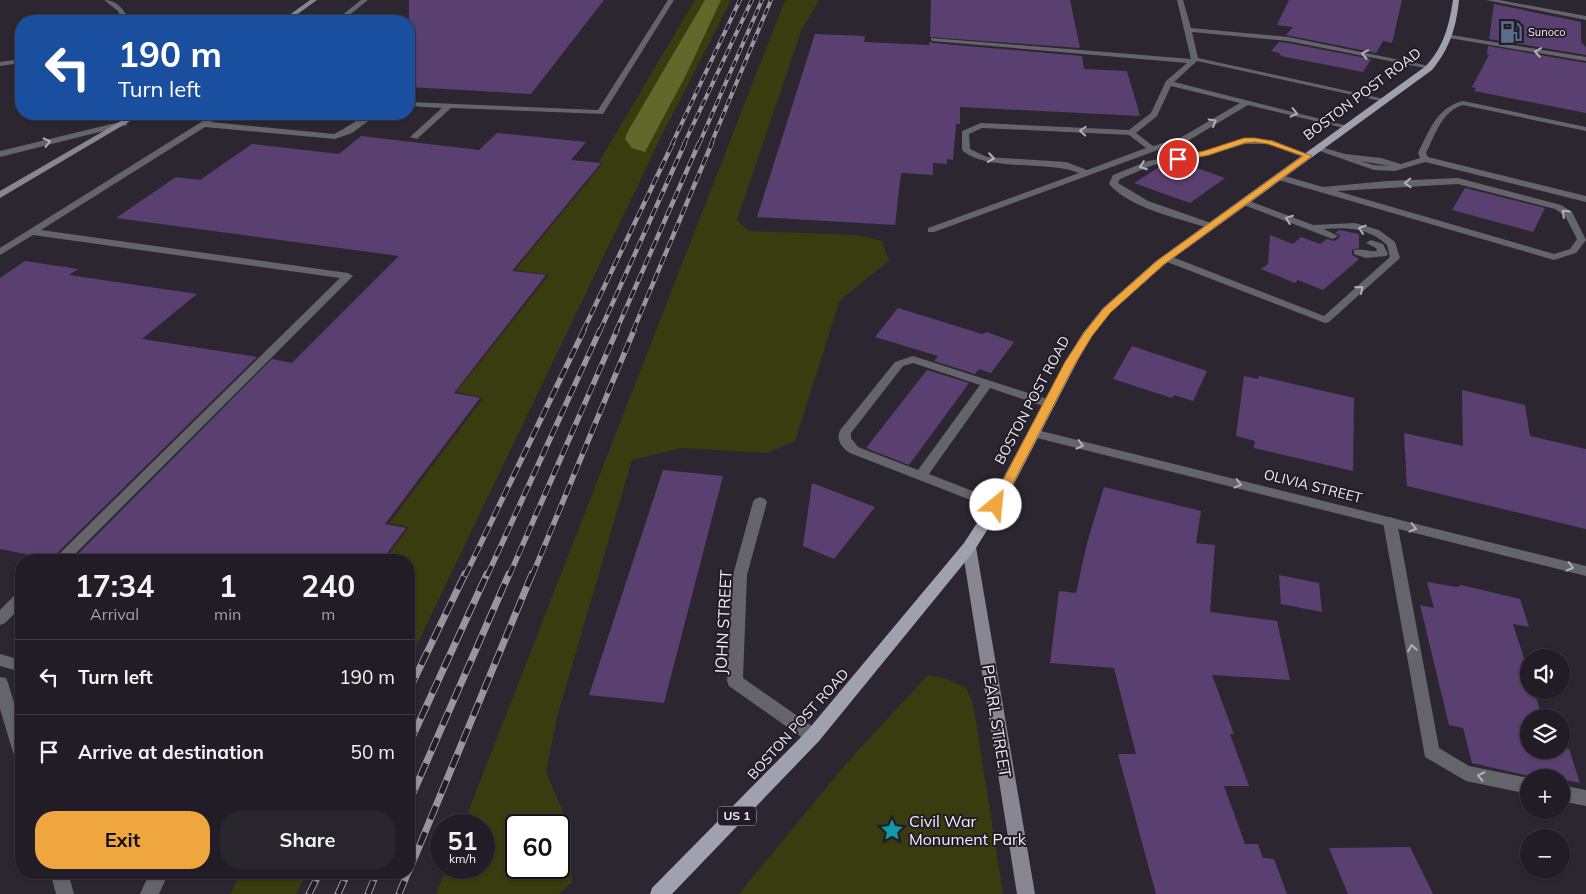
<!DOCTYPE html>
<meta charset="utf-8">
<style>
:root{--surface:#211c25;--page:#29252d;--text:#f1f3f6;--muted:#a2a1a7;--line:#3e3a42;--accent:#f0a63f}
body{margin:0;font-family:Mulish,sans-serif;background:var(--page);color:var(--text);height:100vh;display:flex;flex-direction:column;font-size:19px;white-space:nowrap}
*{box-sizing:border-box;margin:0}
p{font-size:16px;color:var(--muted)}
.icon{flex:none;width:28px;height:28px;fill:none;stroke:currentColor;stroke-width:2;stroke-linecap:round;stroke-linejoin:round}
.map{position:relative;flex:1;overflow:hidden}
.drawer{position:absolute;left:15px;top:554px;width:400px;height:325px;display:flex;flex-direction:column;background:var(--surface);border-radius:20px;box-shadow:0 1px 4px #0004,0 0 0 1px var(--line)}
.drawer>*{flex:none}
.top-card{position:absolute;left:15px;top:15px;width:400px;height:105px;border-radius:20px;box-shadow:0 1px 4px #0004,0 0 0 1px var(--line);background:#1a4fa0;color:#fff;overflow:hidden}
.buttons{position:absolute;left:1520px;top:649px;display:grid;gap:10px}
.buttons a{display:grid;place-items:center;width:50px;height:50px;border-radius:50%;background:var(--surface);box-shadow:0 1px 4px #0004,0 0 0 1px var(--line);font-size:25px}
.speed{position:absolute;left:430px;top:814px;display:flex;gap:10px;font-size:25px;font-weight:700;text-align:center}
.speed>*{display:grid;place-content:center;width:65px;height:65px;border-radius:50%;background:var(--surface);box-shadow:0 1px 4px #0004,0 0 0 1px var(--line);line-height:1}
.speed small{font-size:12px;font-weight:400}
.speed .limit{border:2px solid #111;border-radius:8px;background:#fff;color:#111}
.pin{position:absolute;display:grid;place-items:center;width:42px;height:42px;color:#fff;margin:-21px;border:2px solid #fff;border-radius:50%;box-shadow:0 1px 5px #0007}
.me{position:absolute;width:55px;margin:-28px;rotate:28deg;stroke-linejoin:round;filter:drop-shadow(0 0 4px #0008)}
.turn{display:flex;align-items:center;gap:18px;height:105px;padding:0 20px;font-size:22px}
.turn .icon{width:65px;height:65px;stroke-width:2.5}
.turn b{display:block;font-size:35px;line-height:42px}
.eta{display:flex;justify-content:space-evenly;align-items:center;height:85px;text-align:center}
.eta b{font-size:30px;font-weight:700;line-height:35px}
.button{display:flex;gap:10px;margin-top:auto;padding:10px 20px}
.button a{flex:1;height:58px;border-radius:20px;background:var(--accent);color:#111;font-size:20px;font-weight:700;line-height:58px;text-align:center}
.button a+a{background:var(--page);color:var(--text)}
ul{padding:0;list-style:none}
li{display:flex;align-items:center;gap:15px;height:75px;padding:0 20px;border-top:1px solid var(--line)}
li div{flex:1}
li b{display:block;font-size:19px}
li em{font-style:normal}
.map>svg:first-child{display:block}
.green{fill:#393c0e;fill-rule:evenodd}
.forest{fill:#62672a}
.building{fill:#5a4070}
.lines{fill:none;stroke-linecap:round;stroke-linejoin:round}
.lane{fill:#64656b;fill-rule:evenodd}
.street{fill:#64656b;fill-rule:evenodd}
.secondary{fill:#868791;fill-rule:evenodd}
.primary{fill:#a0a1ae;fill-rule:evenodd}
.rail-far3-casing{stroke:#99949d;stroke-width:4}
.rail-far2-casing{stroke:#99949d;stroke-width:4.5}
.rail-far1-casing{stroke:#99949d;stroke-width:5.5}
.rail-casing{stroke:#99949d;stroke-width:7}
.rail-far3{stroke:#221c27;stroke-width:2.5;stroke-dasharray:7;stroke-linecap:butt}
.rail-far2{stroke:#221c27;stroke-width:3;stroke-dasharray:9;stroke-linecap:butt}
.rail-far1{stroke:#221c27;stroke-width:4;stroke-dasharray:11;stroke-linecap:butt}
.rail{stroke:#221c27;stroke-width:5;stroke-dasharray:14;stroke-linecap:butt}
.oneway{stroke:#b2b0b7}
.route{fill:#f0a63f;stroke:#9c6c29}
.labels{text-anchor:middle;stroke-width:4;stroke-linejoin:round;paint-order:stroke}
.far-poi-label{font-size:11px;fill:#f1edf5;stroke:#221c27;text-anchor:start}
.shield{fill:#221c27;stroke:#b3aeb7;stroke-width:1}
.shield-label{font-size:12px;font-weight:bold;fill:#f1edf5}
.street-label{font-size:14px;fill:#f1edf5;stroke:#221c27}
.near-street-label{font-size:16px;fill:#f1edf5;stroke:#221c27}
.near-poi-label{font-size:16px;fill:#f1edf5;stroke:#221c27;text-anchor:start}
</style>
<div class="map">
<svg width="1586" height="894" viewBox="0 0 1586 894">
<rect width="100%" height="100%" fill="#2c2631"/>
<!-- green -->
<g class="green">
<path d="M695,0H731L662,135L409,661V560H384L409,527L389,523L483,398L456,392L549,275L515,270L603,163L599,162Z"/>
<path d="M785,0H819L801,31L737,220L749,231L856,235L882,241L889,261L840,300L795,441L767,453L682,448L632,460L557,717L546,772L567,821L572,882L559,894H436L446,868H484V825H463ZM516,825H559V868H516Z"/>
<path d="M928,675L947,679L966,688L973,703L1003,894H739L844,766Z"/>
<path d="M242,873V872L306,873L296,894H230Z"/>
</g>
<!-- forest -->
<path class="forest" d="M705,0H721L686,75L645,152L632,148L625,139L628,131Z"/>
<!-- building -->
<g class="building">
<path d="M409,0H604L531,94L409,87Z"/>
<path d="M931,0H1070L1080,48L930,37Z"/>
<path d="M1289,0H1402L1392,43L1383,41L1376,53L1286,35L1293,27L1277,25Z"/>
<path d="M1494,4L1581,22V42L1586,47V55L1489,39Z"/>
<path d="M815,34L865,36L864,42L929,45L930,41L933,43L1082,56L1084,69L1127,71L1140,116L960,107V124H956L953,160L947,159V164L933,163V175L901,173L895,225L757,217Z"/>
<path d="M1279,42L1288,43L1371,59L1363,72L1281,56L1279,53L1271,51Z"/>
<path d="M1488,46L1586,63V113L1474,91L1476,88L1472,87L1489,55L1487,54Z"/>
<path d="M497,133L586,142L571,160L601,163L512,271L546,275L454,393L480,398L385,524L406,528L382,560H72L272,359L292,363L399,256L116,218L176,177L200,180L252,144L339,154L361,136L479,150Z"/>
<path d="M1180,162L1225,178L1190,203L1134,183L1161,166Z"/>
<path d="M1465,188L1545,208L1533,232L1452,210Z"/>
<path d="M1339,230L1359,234V248L1352,250V255L1359,259L1323,290L1298,280L1295,283L1261,269L1268,264L1270,235L1293,244L1301,237L1320,244L1327,239L1334,241L1339,238L1340,235L1335,233Z"/>
<path d="M25,261L78,269L69,275L197,294L142,339L257,357L51,559L0,549V278Z"/>
<path d="M898,308L982,334L987,332L1014,342L991,373L979,369L975,374L934,361L938,356L875,337Z"/>
<path d="M1132,346L1207,371L1193,401L1174,395L1172,398L1113,379Z"/>
<path d="M927,370L969,383L909,465L866,448Z"/>
<path d="M1244,376L1258,379L1259,376L1354,398L1353,471L1254,448L1255,441L1236,436Z"/>
<path d="M1462,390L1525,405L1530,436L1586,449V529L1407,486L1404,433L1463,446Z"/>
<path d="M663,470L723,476L664,703L589,695Z"/>
<path d="M812,483L875,507L834,559L803,546Z"/>
<path d="M1104,487L1201,511L1196,543L1215,545L1210,612L1277,621L1290,680L1212,675L1234,734H1230L1249,786H1224L1245,844H1258L1263,858L1274,859L1287,894H1156L1118,754H1136L1114,668L1050,663L1059,591L1076,593L1087,543Z"/>
<path d="M1279,575L1319,583L1322,612L1281,604Z"/>
<path d="M1427,582L1457,587L1461,585L1520,599L1529,627L1513,624L1529,674V690H1534L1542,718H1529V750H1561V747L1569,749L1580,783L1565,780L1566,782L1561,781V778L1525,775L1472,763L1463,728L1449,725L1420,605L1434,608Z"/>
<path d="M1410,847L1433,894H1348L1329,848Z"/>
</g>
<g class="lines">
<!-- lane -->
<g class="lane">
<path d="M361,0H368L342,21H335Z"/>
<path d="M668,0H674L603,114L451,108L417,139L410,137L442,108L409,106V102L598,110Z"/>
<path d="M1177,0H1183L1191,28L1288,37L1434,67L1430,69L1288,41L1192,32L1198,58L1389,100L1385,102L1197,61L1174,82L1352,127L1348,129L1248,105L1186,142L1166,147L934,232H928V228L1079,173C1046,160 986,172 962,150V131L981,123L1129,130L1151,113L1166,81L1187,63L933,41L931,40V38L1191,59ZM1171,86L1240,103L1180,138L1153,146L1136,133L1157,116ZM982,128L1129,135L1146,148L1087,170L1066,162L987,157L970,149L969,134Z"/>
<path d="M1486,0H1499L1586,16V20Z"/>
<path d="M1451,35L1586,57V61L1449,38V36Z"/>
<path d="M1463,101L1586,127V131L1463,105C1442,111 1435,135 1426,153L1428,157L1586,196V202L1425,162L1395,171L1374,170L1314,149L1318,146L1345,154L1381,158L1401,164L1420,158L1418,153C1429,131 1437,107 1463,101ZM1360,161L1390,166L1374,165Z"/>
<path d="M214,114H223L211,122L334,134C348,128 363,113 378,114L352,133L335,139L205,127L41,230L348,273L353,276L69,560H53L340,278L33,235L0,255V248Z"/>
<path d="M1244,139L1272,140L1312,156L1305,158L1268,144H1245L1206,156L1153,165L1120,179L1118,183L1148,201L1214,224V228H1208C1178,218 1129,208 1109,184L1113,175L1148,161L1205,151Z"/>
<path d="M1278,174L1323,187L1387,181L1458,178L1561,205L1572,212L1586,240L1576,253L1554,260L1275,179V175ZM1458,184L1555,209L1565,216L1577,239L1570,249L1554,254L1337,191Z"/>
<path d="M1244,199L1313,225L1355,223L1379,230L1395,242L1400,258L1329,322L1325,323L1162,260V256H1170L1324,316L1390,257L1387,245C1369,228 1348,227 1324,229L1338,236L1333,239L1330,238L1241,204L1239,202Z"/>
<path d="M1371,240L1383,244L1388,254L1386,256L1366,258L1354,254V250C1361,248 1369,252 1377,251L1376,248L1366,243Z"/>
<path d="M913,356L1053,401L1055,404L1049,408L990,388L929,474L1001,502L1003,505L1001,508H991L850,453C841,447 835,439 841,429L895,362ZM913,363L980,385L918,470L858,447L851,438V433L903,366Z"/>
<path d="M760,497L765,499L767,502L747,575L743,678L819,731L821,736L819,741L813,743L807,741L729,686L727,681L733,575L753,502L755,499Z"/>
<path d="M1390,517L1395,519L1397,522L1439,748L1469,766L1529,778V794L1466,781L1425,757L1383,522L1385,519Z"/>
<path d="M21,593V607L5,623L0,625V610L16,594Z"/>
<path d="M0,654L21,660V672L0,666Z"/>
<path d="M0,677L6,678L8,683L21,726V759L15,757L13,752L0,709Z"/>
<path d="M1561,785L1586,790V806L1561,801Z"/>
<path d="M50,872H68L74,894H56Z"/>
<path d="M150,872H169L159,894H140Z"/>
</g>
<!-- street -->
<g class="street">
<path d="M104,0C117,0 125,10 129,21H123L118,11Z"/>
<path d="M21,59V63L0,66V62Z"/>
<path d="M124,121H127V125L0,157V151Z"/>
<path d="M1033,429L1586,566V576L1029,436L1027,433L1029,430Z"/>
</g>
<!-- secondary -->
<g class="secondary">
<path d="M310,0H317L288,21H281Z"/>
<path d="M133,114H142L0,198V191Z"/>
<path d="M969,542L974,543L976,547L1035,894H1017L962,547L964,543Z"/>
</g>
<!-- primary -->
<path class="primary" d="M1453,0H1459C1456,28 1450,48 1432,70L1164,265L1111,312L1092,336L1077,362L1003,505L974,551L819,741L672,894H650L652,888L807,731L964,543L990,503L1065,362L1083,333L1103,308L1156,261L1426,66C1444,46 1449,26 1453,0Z"/>
<defs>
<g id="rail-far3">
<path d="M672,144L740,0"/>
<path d="M684,144L752,0"/>
<path d="M699,144L762,0"/>
<path d="M711,144L771,0"/>
</g>
<g id="rail-far2">
<path d="M583,331L673,143"/>
<path d="M600,331L685,143"/>
<path d="M616,331L699,143"/>
<path d="M633,331L712,143"/>
</g>
<g id="rail-far1">
<path d="M465,576L584,330"/>
<path d="M487,576L600,330"/>
<path d="M509,576L617,330"/>
<path d="M532,576L634,330"/>
</g>
<g id="rail">
<path d="M409,690L465,574"/>
<path d="M409,744L487,574"/>
<path d="M409,802L509,574"/>
<path d="M409,871L532,574"/>
<path d="M309,894L320,872"/>
<path d="M338,894L348,872"/>
<path d="M368,894L377,872"/>
<path d="M399,894L408,872"/>
</g>
</defs>
<!-- rail-far3 casing -->
<use href="#rail-far3" class="rail-far3-casing"/>
<!-- rail-far2 casing -->
<use href="#rail-far2" class="rail-far2-casing"/>
<!-- rail-far1 casing -->
<use href="#rail-far1" class="rail-far1-casing"/>
<!-- rail casing -->
<use href="#rail" class="rail-casing"/>
<!-- rail-far3 -->
<use href="#rail-far3" class="rail-far3"/>
<!-- rail-far2 -->
<use href="#rail-far2" class="rail-far2"/>
<!-- rail-far1 -->
<use href="#rail-far1" class="rail-far1"/>
<!-- rail -->
<use href="#rail" class="rail"/>
</g>
<!-- one-way arrows -->
<defs><path id="oneway-chevron" d="M-2-3.5L2.5 0L-2 3.5" fill="none" stroke-width="1.6" stroke-linecap="round" stroke-linejoin="round" transform="scale(1.25)"/></defs>
<g class="oneway">
<use href="#oneway-chevron" transform="translate(1538 52) rotate(-171)"/>
<use href="#oneway-chevron" transform="translate(1365 54) rotate(-169)"/>
<use href="#oneway-chevron" transform="translate(1294 113) rotate(13)"/>
<use href="#oneway-chevron" transform="translate(1213 122) rotate(-30)"/>
<use href="#oneway-chevron" transform="translate(1083 131) rotate(-177)"/>
<use href="#oneway-chevron" transform="translate(47 142) rotate(-14)"/>
<use href="#oneway-chevron" transform="translate(991 158) rotate(8)"/>
<use href="#oneway-chevron" transform="translate(1143 166) rotate(160)"/>
<use href="#oneway-chevron" transform="translate(1408 183) rotate(178)"/>
<use href="#oneway-chevron" transform="translate(1565 213) rotate(-137)"/>
<use href="#oneway-chevron" transform="translate(1289 219) rotate(-159)"/>
<use href="#oneway-chevron" transform="translate(1362 229) rotate(-162)"/>
<use href="#oneway-chevron" transform="translate(1360 289) rotate(-41)"/>
<use href="#oneway-chevron" transform="translate(1080 445) rotate(14)"/>
<use href="#oneway-chevron" transform="translate(1238 484) rotate(14)"/>
<use href="#oneway-chevron" transform="translate(1413 528) rotate(14)"/>
<use href="#oneway-chevron" transform="translate(1570 567) rotate(14)"/>
<use href="#oneway-chevron" transform="translate(1412 648) rotate(-100)"/>
<use href="#oneway-chevron" transform="translate(1481 776) rotate(-168)"/>
</g>
<!-- route -->
<path class="route" d="M1255,138L1272,141L1312,156L1163,265L1110,313L1092,336L1076,362L1000,508H991L990,505L1065,362L1084,333L1104,308L1157,261L1303,156L1268,144L1255,142L1245,143L1209,155L1178,161H1175V157L1204,151L1244,138Z"/>
<!-- icons -->
<defs>
<symbol id="fuel-bare" viewBox="-9 -9 18 18"><path d="M-5.5-6h7V0h2V4h1.3V-2.5L3-4.5l.8-.8L6-3V5H2.5V1h-1V6h-7ZM-4.2-4.7v3.2H.2V-4.7Z" fill="#5c6f8a" stroke="#221c27" stroke-width="2.5" paint-order="stroke"/></symbol>
<symbol id="sight-bare" viewBox="-9 -9 18 18"><path d="M0-6L1.8-2.2L6-1.7L2.9 1.2L3.7 5.4L0 3.3L-3.7 5.4L-2.9 1.2L-6-1.7L-1.8-2.2Z" fill="#0f9aa8" stroke="#221c27" stroke-width="2.5" paint-order="stroke"/></symbol>
</defs>
<g fill-rule="evenodd">
<use href="#fuel-bare" x="1495" y="16" width="32" height="32"/>
<use href="#sight-bare" x="876" y="814" width="32" height="32"/>
</g>
<g class="labels">
<!-- far-poi labels -->
<g class="far-poi-label">
<text x="1528" y="36">Sunoco</text>
</g>
<!-- shield labels -->
<rect class="shield" x="718" y="806.5" width="38" height="19" rx="4"/>
<g class="shield-label">
<text x="737" y="820">US 1</text>
</g>
<!-- street labels -->
<g class="street-label">
<text transform="translate(1362 94) rotate(-37)" y="5">BOSTON POST ROAD</text>
<text transform="translate(1032 400) rotate(-62)" y="5">BOSTON POST ROAD</text>
<text transform="translate(1313 486) rotate(14)" y="5">OLIVIA STREET</text>
<text transform="translate(798 724) rotate(-48)" y="5">BOSTON POST ROAD</text>
</g>
<!-- near-street labels -->
<g class="near-street-label">
<text transform="translate(723 622) rotate(-87)" y="6">JOHN STREET</text>
<text transform="translate(997 721) rotate(81)" y="6">PEARL STREET</text>
</g>
<!-- near-poi labels -->
<g class="near-poi-label">
<text x="909" y="827">Civil War<tspan x="909" dy="18">Monument Park</tspan></text>
</g>
</g>
</svg>
<div class="buttons">
<a><svg class="icon" aria-label="sound" viewBox="0 0 24 24"><path d="M4 9h4l5-4v14l-5-4H4zM17 9q2 3 0 6"/></svg></a>
<a><svg class="icon" aria-label="layers" viewBox="0 0 24 24"><path d="M12 4l9 5-9 5-9-5zM3 14l9 5 9-5"/></svg></a>
<a>+</a>
<a>−</a>
</div>
<div class="speed"><div>51<small>km/h</small></div><div class="limit">60</div></div>
<div class="pin" style="left:1178px;top:159px;background:#d93025"><svg class="icon" aria-label="arrive" viewBox="0 0 24 24"><path d="M6 21V4h12l-3 4 3 4H6"/></svg></div>
<svg class="me" style="left:996px;top:505px" viewBox="-20 -20 40 40"><circle r="19" fill="#fff"/><path d="M0-13L10 11 0 6-10 11z" fill="#f0a63f"/></svg>
<div class="top-card">
<div class="turn"><svg class="icon" aria-label="left" viewBox="0 0 24 24"><path d="M17 20v-9H6M10 6l-5 5 5 5"/></svg><div><b>190 m</b>Turn left</div></div>
</div>
<section class="drawer">
<div class="eta">
<div><b>17:34</b><p>Arrival</p></div>
<div><b>1</b><p>min</p></div>
<div><b>240</b><p>m</p></div>
</div>
<ul>
<li><svg class="icon" aria-label="left" viewBox="0 0 24 24"><path d="M17 20v-9H6M10 6l-5 5 5 5"/></svg><div><b>Turn left</b></div><em>190 m</em></li>
<li><svg class="icon" aria-label="arrive" viewBox="0 0 24 24"><path d="M6 21V4h12l-3 4 3 4H6"/></svg><div><b>Arrive at destination</b></div><em>50 m</em></li>
</ul>
<div class="button"><a>Exit</a><a>Share</a></div>
</section>
</div>
